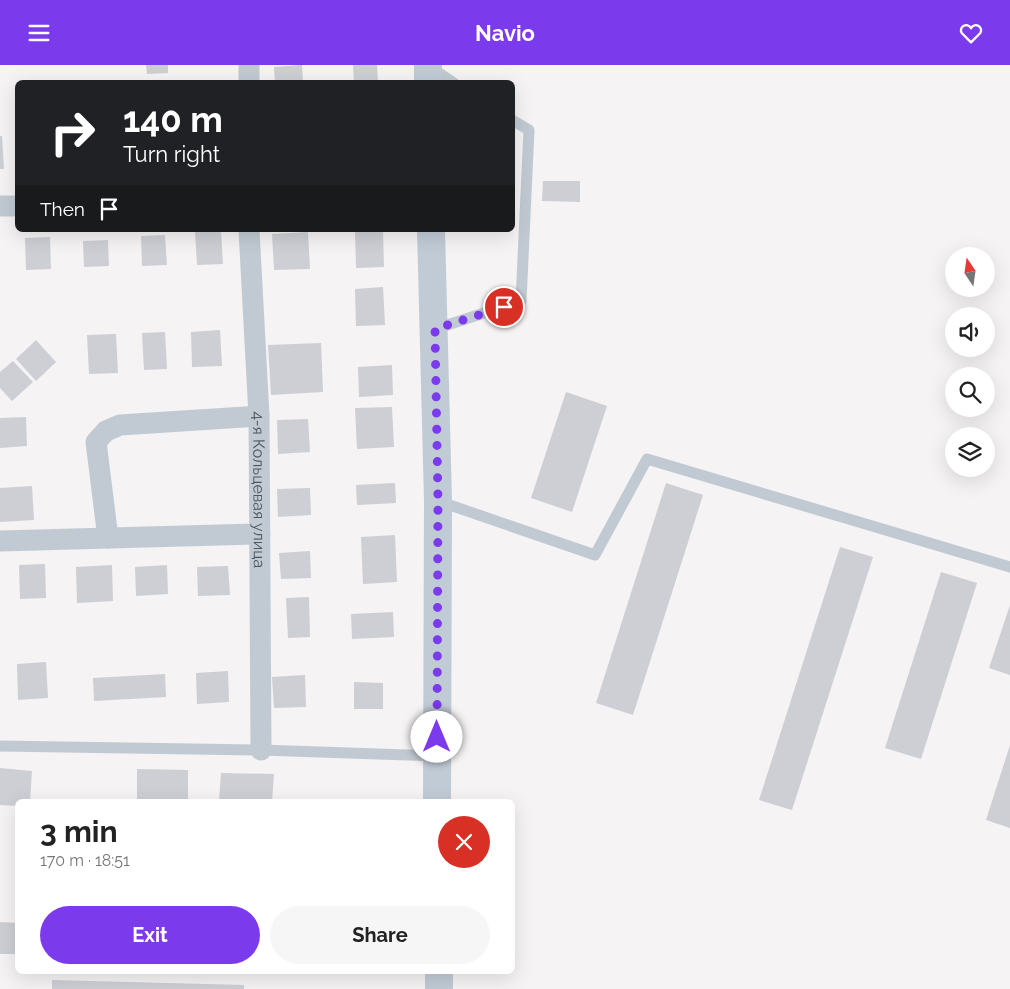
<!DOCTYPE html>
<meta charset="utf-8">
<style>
:root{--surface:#fff;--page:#f6f6f6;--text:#222;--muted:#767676;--accent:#7c3aed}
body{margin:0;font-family:Raleway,sans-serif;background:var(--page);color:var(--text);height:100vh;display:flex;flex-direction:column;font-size:19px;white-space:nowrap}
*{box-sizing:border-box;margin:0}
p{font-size:16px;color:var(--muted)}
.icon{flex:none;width:28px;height:28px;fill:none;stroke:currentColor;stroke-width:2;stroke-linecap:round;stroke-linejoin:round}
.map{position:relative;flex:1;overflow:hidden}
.drawer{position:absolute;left:15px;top:734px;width:500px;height:175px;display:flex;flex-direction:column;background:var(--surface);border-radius:8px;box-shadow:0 5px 20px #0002}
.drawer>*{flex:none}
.hud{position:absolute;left:15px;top:15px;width:500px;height:152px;border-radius:8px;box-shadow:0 5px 20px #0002;background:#202124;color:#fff;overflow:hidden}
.needle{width:32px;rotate:347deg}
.fabs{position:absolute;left:945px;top:182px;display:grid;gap:10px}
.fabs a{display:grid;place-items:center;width:50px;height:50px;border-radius:50%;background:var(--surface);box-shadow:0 5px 20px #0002;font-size:25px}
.pin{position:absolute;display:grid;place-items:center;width:42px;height:42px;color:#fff;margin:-21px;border:2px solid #fff;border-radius:50%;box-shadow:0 1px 5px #0007}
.me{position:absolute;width:55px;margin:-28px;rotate:0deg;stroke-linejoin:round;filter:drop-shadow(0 0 4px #0008)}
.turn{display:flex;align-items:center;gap:18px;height:105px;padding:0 25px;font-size:22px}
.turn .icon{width:65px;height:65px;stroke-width:2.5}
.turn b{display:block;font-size:35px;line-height:42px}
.then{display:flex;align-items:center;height:48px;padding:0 25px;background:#0003;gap:10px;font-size:19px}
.round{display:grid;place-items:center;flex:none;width:52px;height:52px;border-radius:26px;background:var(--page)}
.head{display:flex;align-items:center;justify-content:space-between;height:85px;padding:0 25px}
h1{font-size:30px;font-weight:700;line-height:38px}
.cta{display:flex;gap:10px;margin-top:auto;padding:10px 25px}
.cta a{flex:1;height:58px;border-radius:30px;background:var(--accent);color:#fff;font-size:20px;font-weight:700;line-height:58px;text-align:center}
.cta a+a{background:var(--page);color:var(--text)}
header{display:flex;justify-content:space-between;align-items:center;height:65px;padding:0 25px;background:var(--accent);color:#fff;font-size:22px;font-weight:700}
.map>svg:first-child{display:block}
.building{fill:#cdcfd5}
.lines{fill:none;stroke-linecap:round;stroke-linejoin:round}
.service{stroke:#c1cad2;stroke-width:11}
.minor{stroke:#c1cad2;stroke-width:21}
.secondary{stroke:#c1cbd6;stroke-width:28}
.route{stroke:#7c3aed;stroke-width:9;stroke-dasharray:0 16.2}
.labels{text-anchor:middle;stroke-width:4;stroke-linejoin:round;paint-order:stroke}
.street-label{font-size:16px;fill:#4a5661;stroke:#fff}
</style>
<header><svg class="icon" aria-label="menu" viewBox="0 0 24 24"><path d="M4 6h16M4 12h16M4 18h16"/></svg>Navio<svg class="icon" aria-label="heart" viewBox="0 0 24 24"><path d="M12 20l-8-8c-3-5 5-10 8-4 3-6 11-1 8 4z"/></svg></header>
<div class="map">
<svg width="1010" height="924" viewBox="0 0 1010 924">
<rect width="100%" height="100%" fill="#f5f3f3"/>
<!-- building -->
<g class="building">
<path d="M146,0H168V8L147,9Z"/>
<path d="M302,0L303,18H275L274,2Z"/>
<path d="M353,0H377L378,18H354Z"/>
<path d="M0,71H2L4,104H0Z"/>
<path d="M543,116H580V137L542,136Z"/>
<path d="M383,165L384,202L356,203L355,166Z"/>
<path d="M221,166L223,199L197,200L195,167Z"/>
<path d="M308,167L310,204L274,205L272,169Z"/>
<path d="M165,170L167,200L142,201L141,171Z"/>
<path d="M50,172L51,204L26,205L25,173Z"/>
<path d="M108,175L109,201L84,202L83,176Z"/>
<path d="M383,222L385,260L356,261L355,224Z"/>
<path d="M220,265L222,301L192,302L191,267Z"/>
<path d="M165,267L167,304L144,305L142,268Z"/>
<path d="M116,269L118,308L89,309L87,270Z"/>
<path d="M36,275L56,297L36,316L16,294Z"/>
<path d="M321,278L323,327L271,330L268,280Z"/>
<path d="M13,296L33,317L12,336L0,323V307Z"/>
<path d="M392,300L393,330L359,332L358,302Z"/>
<path d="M566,327L607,341L572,447L531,433Z"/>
<path d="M392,342L394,382L357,384L355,343Z"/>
<path d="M26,352L27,381L0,383V353Z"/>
<path d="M308,354L310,387L278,389L277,355Z"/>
<path d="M395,418L396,438L357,440L356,420Z"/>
<path d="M666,418L703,430L633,650L596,638Z"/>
<path d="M32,421L34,455L0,457V423Z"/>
<path d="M310,423L311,450L278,452L277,424Z"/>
<path d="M395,470L397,517L363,519L361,472Z"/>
<path d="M840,482L873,492L792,745L759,735Z"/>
<path d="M310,486L311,513L281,514L279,488Z"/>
<path d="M45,499L46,533L20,534L19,500Z"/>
<path d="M112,500L113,536L77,538L76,502Z"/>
<path d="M167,500L168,529L136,531L135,502Z"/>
<path d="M228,501L230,530L198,531L197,502Z"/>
<path d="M941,507L977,518L921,694L885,683Z"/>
<path d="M309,532L310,572L288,573L286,533Z"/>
<path d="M1010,540V610L989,603Z"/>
<path d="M393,547L394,572L352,574L351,549Z"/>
<path d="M46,597L48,633L18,635L17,599Z"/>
<path d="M228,606L229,637L197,639L196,608Z"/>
<path d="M165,609L166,632L94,636L93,613Z"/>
<path d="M305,610L306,642L274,643L272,612Z"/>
<path d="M354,617L383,618V644H354Z"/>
<path d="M1010,680V763L986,755Z"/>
<path d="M0,703L32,706L30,736H18V741L0,740Z"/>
<path d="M137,704L188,705V736H137Z"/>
<path d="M221,708L274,709L272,736H219Z"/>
<path d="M0,857L18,858V889H0Z"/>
<path d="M52,915L244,920V924H52Z"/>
</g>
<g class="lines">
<!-- service -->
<g class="service">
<path d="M430,2L454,18"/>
<path d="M435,264L521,236L529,65L512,55"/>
<path d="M438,436L595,490L647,394L1010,502"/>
<path d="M0,681L261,685L437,691"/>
</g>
<!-- minor -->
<g class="minor">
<path d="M249,18V0"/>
<path d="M0,141H18"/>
<path id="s1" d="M249,165L259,351L261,685"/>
<path d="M108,473L96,377L106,366L120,360L259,351"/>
<path d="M0,476L260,469"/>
</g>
<!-- secondary -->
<g class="secondary">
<path d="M428,0V18"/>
<path d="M431,165L438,436L437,736"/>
<path d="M439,924V906"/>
</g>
</g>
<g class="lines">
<!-- route -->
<path class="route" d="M437,672L438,436L435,264L504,242"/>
</g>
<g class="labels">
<!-- street labels -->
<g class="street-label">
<text dy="6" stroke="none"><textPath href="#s1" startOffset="260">4-я Кольцевая улица</textPath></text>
</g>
</g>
</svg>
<div class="fabs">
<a><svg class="needle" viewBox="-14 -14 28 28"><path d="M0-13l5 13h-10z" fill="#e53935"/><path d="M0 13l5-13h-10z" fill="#767676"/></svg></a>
<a><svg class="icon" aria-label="sound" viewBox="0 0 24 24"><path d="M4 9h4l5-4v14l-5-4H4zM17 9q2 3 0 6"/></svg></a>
<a><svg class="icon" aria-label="search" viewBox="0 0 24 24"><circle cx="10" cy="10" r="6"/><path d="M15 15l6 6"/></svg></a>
<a><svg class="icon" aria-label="layers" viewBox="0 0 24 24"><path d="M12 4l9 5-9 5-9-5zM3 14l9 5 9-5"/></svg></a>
</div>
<div class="pin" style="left:504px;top:242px;background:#d93025"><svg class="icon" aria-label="arrive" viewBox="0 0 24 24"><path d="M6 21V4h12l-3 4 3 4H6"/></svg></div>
<svg class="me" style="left:437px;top:672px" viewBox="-20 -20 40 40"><circle r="19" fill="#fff"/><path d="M0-13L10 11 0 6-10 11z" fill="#7c3aed"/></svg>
<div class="hud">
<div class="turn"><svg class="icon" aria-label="right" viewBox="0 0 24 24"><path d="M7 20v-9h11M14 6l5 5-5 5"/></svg><div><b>140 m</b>Turn right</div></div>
<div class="then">Then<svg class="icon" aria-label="arrive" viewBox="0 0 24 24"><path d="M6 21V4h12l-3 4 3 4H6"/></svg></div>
</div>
<section class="drawer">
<div class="head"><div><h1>3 min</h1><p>170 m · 18:51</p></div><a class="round" style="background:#d93025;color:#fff"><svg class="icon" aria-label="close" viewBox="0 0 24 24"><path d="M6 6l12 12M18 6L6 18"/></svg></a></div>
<div class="cta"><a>Exit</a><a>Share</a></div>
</section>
</div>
